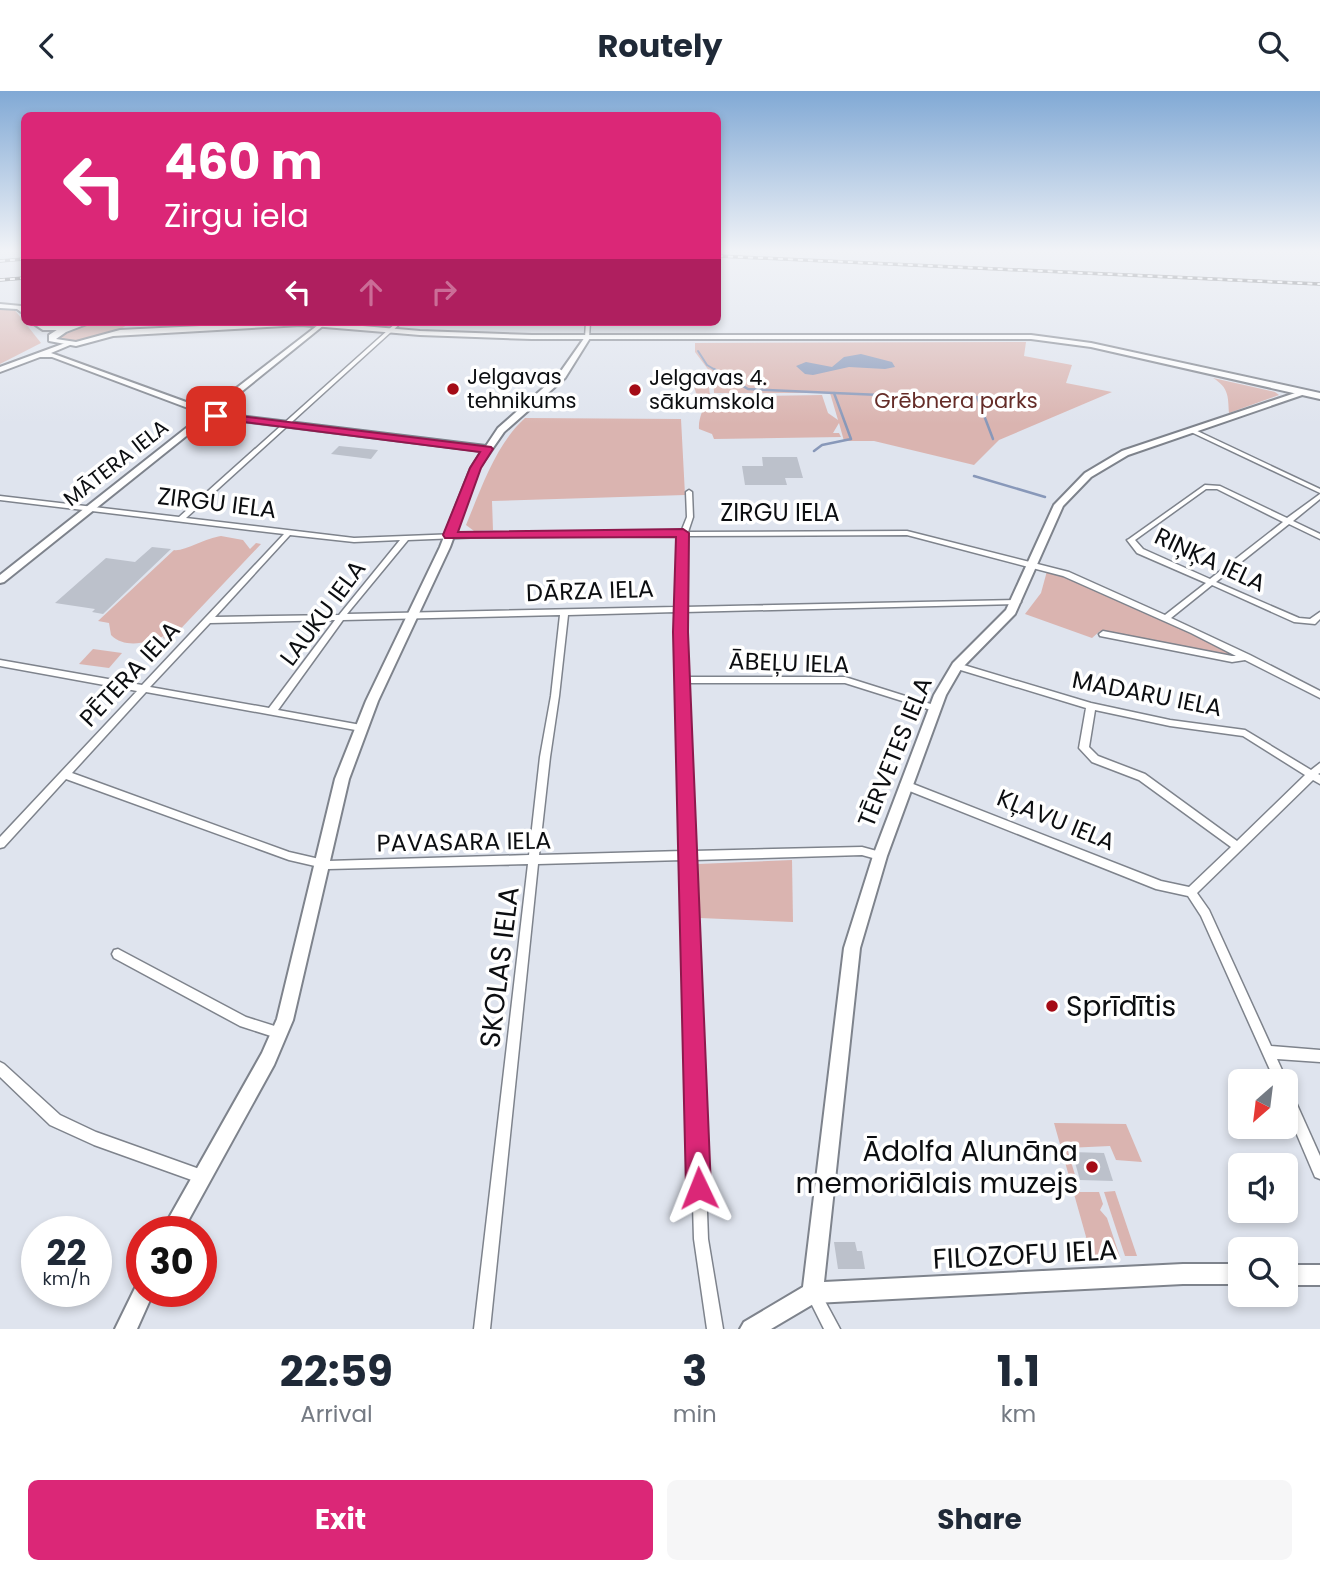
<!DOCTYPE html>
<meta charset="utf-8">
<style>
:root{--surface:#fff;--page:#f6f6f7;--text:#1f2937;--muted:#747a83;--accent:#db2777}
body{margin:0;font-family:Poppins,sans-serif;background:var(--page);color:var(--text);height:100vh;display:flex;flex-direction:column;font-size:26px;white-space:nowrap}
*{box-sizing:border-box;margin:0}
p{font-size:23px;color:var(--muted)}
.icon{flex:none;width:38px;height:38px;fill:none;stroke:currentColor;stroke-width:2;stroke-linecap:round;stroke-linejoin:round}
.map{position:relative;height:1238px;overflow:hidden}
.side{display:flex;flex-direction:column;background:var(--surface);flex:1}
.side>*{flex:none}
.guide{position:absolute;left:21px;top:21px;width:700px;height:214px;border-radius:10px;box-shadow:0 4px 10px #0003;background:#db2777;color:#fff;overflow:hidden}
.needle{width:46px;rotate:208deg}
.controls{position:absolute;left:1228px;top:978px;display:grid;gap:14px}
.controls a{display:grid;place-items:center;width:70px;height:70px;border-radius:10px;background:var(--surface);box-shadow:0 4px 10px #0003;font-size:35px}
.speed{position:absolute;left:21px;top:1125px;display:flex;gap:14px;font-size:35px;font-weight:700;text-align:center}
.speed>*{display:grid;place-content:center;width:91px;height:91px;border-radius:50%;background:var(--surface);box-shadow:0 4px 10px #0003;line-height:1}
.speed small{font-size:18px;font-weight:400}
.speed .limit{border:10px solid #d22;background:#fff;color:#111}
.pin{position:absolute;display:grid;place-items:center;width:60px;height:60px;color:#fff;margin:-30px;border-radius:14px;box-shadow:0 4px 10px #0006}
.me{position:absolute;width:77px;margin:-38px;rotate:358deg;stroke-linejoin:round;filter:drop-shadow(0 0 5px #0008)}
.turn{display:flex;align-items:center;gap:24px;height:147px;padding:0 28px;font-size:32px}
.turn .icon{width:91px;height:91px;stroke-width:2.5}
.turn b{display:block;font-size:49px;line-height:60px}
.lanes{display:flex;align-items:center;height:66px;padding:0 28px;background:#0003;justify-content:center;gap:35px;direction:ltr}
.lanes .off{opacity:.35}
.eta{display:flex;justify-content:space-evenly;align-items:center;height:119px;text-align:center}
.eta b{font-size:42px;font-weight:700;line-height:49px}
.action{display:flex;gap:14px;margin-top:auto;padding:14px 28px}
.action a{flex:1;height:80px;border-radius:10px;background:var(--accent);color:#fff;font-size:28px;font-weight:700;line-height:80px;text-align:center}
.action a+a{background:var(--page);color:var(--text)}
header{display:flex;justify-content:space-between;align-items:center;height:91px;padding:0 28px;background:var(--surface);font-size:32px;font-weight:700}
.map>svg:first-child{display:block}
.green{fill:#dab4b0}
.water{fill:#8898b9}
.lines{fill:none;stroke-linecap:round;stroke-linejoin:round}
.stream-far1{stroke:#8898b9;stroke-width:2}
.stream{stroke:#8898b9;stroke-width:2.5}
.building{fill:#bcc1cb}
.street-casing{stroke:#7e838c;stroke-width:3}
.secondary-casing{stroke:#7e838c;stroke-width:4}
.primary-casing{stroke:#7e838c;stroke-width:4}
.street{fill:#fff;fill-rule:evenodd}
.secondary{fill:#fff;fill-rule:evenodd}
.primary{fill:#fff;fill-rule:evenodd}
.rail-casing{stroke:#282b2f;stroke-width:3.5}
.rail{stroke:#fff;stroke-width:2;stroke-dasharray:5;stroke-linecap:butt}
.route{fill:#db2777;stroke:#8e194d;stroke-width:2}
.poi-dot{fill:#a40b16;stroke:#fff;stroke-width:2.5}
.labels{text-anchor:middle;stroke-width:7;stroke-linejoin:round;paint-order:stroke}
.far-poi-label{font-size:21px;fill:#0c0e11;stroke:#fff;text-anchor:start}
.far-park-label{font-size:21px;fill:#652c28;stroke:#fff}
.far-street-label{font-size:21px;fill:#0c0e11;stroke:#fff}
.street-label{font-size:24px;fill:#0c0e11;stroke:#fff}
.near-street-label{font-size:28px;fill:#0c0e11;stroke:#fff}
.near-poi-label{font-size:28px;fill:#0c0e11;stroke:#fff;text-anchor:start}
</style>
<header><svg class="icon" aria-label="back" viewBox="0 0 24 24"><path d="M15 5l-7 7 7 7"/></svg>Routely<svg class="icon" aria-label="search" viewBox="0 0 24 24"><circle cx="10" cy="10" r="6"/><path d="M15 15l6 6"/></svg></header>
<div class="map">
<svg width="1320" height="1238" viewBox="0 0 1320 1238">
<rect width="100%" height="100%" fill="#dfe4ee"/>
<!-- green -->
<g class="green">
<path d="M0,218H14L41,252L0,273Z"/>
<path d="M95,231H126L127,234C109,247 81,252 59,249L58,246L72,237Z"/>
<path d="M1026,251L1024,265L1072,274L1066,292L1112,301L999,349L974,374L874,350H844L839,332L833,342H839L841,346L714,348L712,343L699,338C698,326 705,319 704,307L710,306H697L694,295L704,293L703,287H708L710,305L713,306L822,304L828,322L838,329L830,302H714L713,285L695,261V252Z"/>
<path d="M1213,287L1275,301L1279,304L1229,322C1228,305 1229,297 1213,287Z"/>
<path d="M525,327L681,328L685,404L492,410L493,439L474,440L466,434C481,398 496,353 525,327Z"/>
<path d="M221,445L243,449L250,458L256,452L261,453L170,549L163,547L164,545C147,552 125,558 111,544L109,532L98,530L174,459C183,461 206,447 221,445Z"/>
<path d="M1047,480L1070,487L1236,562L1235,565L1106,540H1100L1092,547L1025,523L1041,502Z"/>
<path d="M93,558L122,562L109,577L79,573Z"/>
<path d="M792,769L793,831L700,827L698,773Z"/>
<path d="M1054,1032L1126,1033L1142,1071L1116,1069L1110,1055L1067,1057L1080,1101H1099L1103,1113L1100,1119L1107,1127L1120,1166L1092,1167Z"/>
<path d="M1115,1100L1137,1165H1125L1104,1101Z"/>
</g>
<!-- water -->
<path class="water" d="M861,263L892,271L895,276L885,278L849,276L813,284L805,283L796,275L806,271L832,276L844,266Z"/>
<g class="lines">
<!-- stream-far1 -->
<path class="stream-far1" d="M698,260L707,274L717,280"/>
<!-- stream -->
<g class="stream">
<path d="M714,278L748,298L834,302L851,348L822,354L814,360"/>
<path d="M834,302L928,306"/>
<path d="M940,306H977L993,348"/>
<path d="M974,385L1045,406"/>
</g>
</g>
<!-- building -->
<g class="building">
<path d="M339,355L378,359L371,368L331,363Z"/>
<path d="M762,366H797L803,387H785L787,394H745L742,375H763Z"/>
<path d="M152,456L171,458L103,523L92,521L95,518L55,512L106,467L135,471Z"/>
<path d="M1072,1061L1104,1062L1113,1090L1080,1089Z"/>
<path d="M834,1151H855L857,1160H862L865,1178H838Z"/>
</g>
<g class="lines">
<defs>
<g id="street">
<path d="M397,231H402L186,427L354,447L483,442L681,441L687,426L686,401L689,399L692,401L693,426L688,441L907,440L1069,481L1165,524L1206,492L1137,462L1127,449L1129,448L1205,394L1220,395L1287,427L1320,403V408L1293,430L1320,443V448L1289,433L1216,491L1299,527L1310,528L1320,521V528L1315,533L1294,531L1212,494L1171,527L1250,564L1320,600V607L1245,569L1232,571L1100,545L1099,543L1103,540L1232,565H1236L1191,542L1063,485L907,444L686,445L685,450L684,516L1017,509L1021,511L1017,513L684,521L687,586H845L937,615L938,617L934,620L845,592H687L693,760L862,756L884,762L885,765L884,768L880,769L862,764L694,769L708,1148L723,1238H707L694,1148L683,769L538,773L490,1238H474L528,773L328,778L289,769L66,688L4,756L0,757V746L137,600L0,575V569L142,594L284,443L0,409V405L179,426ZM1206,398H1217L1283,431L1210,488L1143,458L1135,449ZM290,444L354,451L400,449L339,524L215,526ZM679,445L677,450L676,516L347,523L408,449L483,446ZM676,521L683,760L539,764L550,666L559,605L568,524ZM560,524L551,605L540,666L529,764L328,770L289,761L72,682L146,601L361,640L364,639L365,637L364,635L361,634L278,619L343,529ZM335,529L269,617L150,596L210,532Z"/>
<path d="M586,231H590L589,247L587,248L585,247Z"/>
<path d="M1193,338L1320,398V402L1191,341V339Z"/>
<path d="M957,572L1091,612L1170,629L1245,639L1311,679L1320,672V682L1318,683L1320,684V693L1313,689L1197,802L1209,819L1271,955L1320,959V971L1277,968L1287,990L1286,992V990H1275L1201,825L1188,805L1156,798L902,697L900,694L902,691L905,690L908,691L1161,790L1189,796L1231,756L1139,689L1092,671L1079,657L1086,617L954,577L953,575ZM1095,619L1170,635L1243,645L1305,684L1237,750L1145,683L1098,665L1089,656Z"/>
<path d="M118,858L246,926L284,938L286,942L284,946L280,948L240,935L114,867L112,863L114,859Z"/>
<path d="M0,971L4,973L60,1024L96,1041L205,1080L207,1085L205,1090L200,1092L94,1054L50,1034L0,986Z"/>
<path d="M1286,996L1290,998L1320,1065V1088L1315,1086L1286,1018Z"/>
<path d="M814,1197L819,1199L840,1238H824L807,1204L809,1199Z"/>
</g>
<g id="secondary">
<path d="M0,213L21,215L24,218V223L17,218L0,217Z"/>
<path d="M31,231H39L45,235H69L72,237L69,239H43Z"/>
<path d="M322,231L325,233L324,234L215,322L486,355L498,337L559,283L585,246L590,247L565,287L504,341L479,377L450,456L378,610L349,688L293,929L274,974L182,1141H161L262,962L277,928L335,688L366,610L440,456L471,377L482,360L210,326L4,491L0,492V484L204,323L52,266H40L0,281V276L68,251L72,253L70,254L51,262L208,319Z"/>
<path d="M1301,300L1308,302L1128,364L1091,386L1063,415L1015,523L961,578L946,604L887,765L860,857L824,1191L1183,1173H1241V1193H1183L815,1212L771,1238H740L744,1231L803,1196L844,857L873,765L934,604L953,572L1006,519L1054,414L1085,382L1122,360Z"/>
<rect x="1286" y="1174" width="34" height="20"/>
<path d="M142,1191V1200H154L137,1238H115L137,1193Z"/>
</g>
<path id="primary" d="M80,231H92L66,241L56,248L76,251L120,239L279,231H317L420,240L532,244H1031L1091,252L1320,302V308L1091,256L1031,248H532L420,244L301,234L113,245L76,255L49,250V244L60,237Z"/>
</defs>
<!-- street casing -->
<use href="#street" class="street-casing"/>
<!-- secondary casing -->
<use href="#secondary" class="secondary-casing"/>
<!-- primary casing -->
<use href="#primary" class="primary-casing"/>
<!-- street -->
<use href="#street" class="street"/>
<!-- secondary -->
<use href="#secondary" class="secondary"/>
<!-- primary -->
<use href="#primary" class="primary"/>
<defs>
<g id="rail">
<path d="M718,165L1320,193"/>
<path d="M0,170L24,168"/>
<path d="M0,189L24,187"/>
</g>
</defs>
<!-- rail casing -->
<use href="#rail" class="rail-casing"/>
<!-- rail -->
<use href="#rail" class="rail"/>
</g>
<!-- sky -->
<linearGradient id="sky" x2="0" y2="1"><stop stop-color="#81a9d5"/><stop offset="0.48" stop-color="#f1f3f7"/><stop offset="1" stop-color="#f1f3f7" stop-opacity="0"/></linearGradient>
<rect width="1320" height="333" fill="url(#sky)"/>
<!-- route -->
<path class="route" d="M216,322L491,356L493,358L481,377L458,441L683,438L689,442L688,541L711,1097L708,1106L699,1109L690,1106L686,1097L673,541L676,446L445,447L443,444L470,377L480,361L212,327V323Z"/>
<!-- markers -->
<g class="poi-dot">
<circle cx="453" cy="298" r="7"/>
<circle cx="635" cy="299" r="7"/>
<circle cx="1052" cy="915" r="7"/>
<circle cx="1092" cy="1076" r="7"/>
</g>
<g class="labels">
<!-- far-poi labels -->
<g class="far-poi-label">
<text x="467" y="293">Jelgavas<tspan x="467" dy="24">tehnikums</tspan></text>
<text x="649" y="294">Jelgavas 4.<tspan x="649" dy="24">sākumskola</tspan></text>
</g>
<!-- far-park labels -->
<g class="far-park-label">
<text x="956" y="317">Grēbnera parks</text>
</g>
<!-- far-street labels -->
<g class="far-street-label">
<text transform="translate(116 372) rotate(-38)" y="7">MĀTERA IELA</text>
</g>
<!-- street labels -->
<g class="street-label">
<text transform="translate(217 412) rotate(7)" y="8">ZIRGU IELA</text>
<text x="780" y="430">ZIRGU IELA</text>
<text transform="translate(1210 469) rotate(25)" y="8">RIŅĶA IELA</text>
<text transform="translate(590 500) rotate(-2)" y="8">DĀRZA IELA</text>
<text transform="translate(323 522) rotate(-53)" y="8">LAUKU IELA</text>
<text transform="translate(789 572) rotate(2)" y="8">ĀBEĻU IELA</text>
<text transform="translate(130 583) rotate(-47)" y="8">PĒTERA IELA</text>
<text transform="translate(1147 603) rotate(11)" y="8">MADARU IELA</text>
<text transform="translate(895 661) rotate(-68)" y="8">TĒRVETES IELA</text>
<text transform="translate(1056 729) rotate(22)" y="8">KĻAVU IELA</text>
<text transform="translate(464 751) rotate(-1)" y="8">PAVASARA IELA</text>
</g>
<!-- near-street labels -->
<g class="near-street-label">
<text transform="translate(499 876) rotate(-83)" y="10">SKOLAS IELA</text>
<text transform="translate(1025 1163) rotate(-3)" y="10">FILOZOFU IELA</text>
</g>
<!-- near-poi labels -->
<g class="near-poi-label">
<text x="1066" y="925">Sprīdītis</text>
<text x="1078" y="1070" text-anchor="end">Ādolfa Alunāna<tspan x="1078" dy="32">memoriālais muzejs</tspan></text>
</g>
</g>
</svg>
<div class="controls">
<a><svg class="needle" viewBox="-14 -14 28 28"><path d="M0-13l5 13h-10z" fill="#e53935"/><path d="M0 13l5-13h-10z" fill="#747a83"/></svg></a>
<a><svg class="icon" aria-label="sound" viewBox="0 0 24 24"><path d="M4 9h4l5-4v14l-5-4H4zM17 9q2 3 0 6"/></svg></a>
<a><svg class="icon" aria-label="search" viewBox="0 0 24 24"><circle cx="10" cy="10" r="6"/><path d="M15 15l6 6"/></svg></a>
</div>
<div class="speed"><div>22<small>km/h</small></div><div class="limit">30</div></div>
<div class="pin" style="left:216px;top:325px;background:#d93025"><svg class="icon" aria-label="arrive" viewBox="0 0 24 24"><path d="M6 21V4h12l-3 4 3 4H6"/></svg></div>
<svg class="me" style="left:699px;top:1097px" viewBox="-20 -20 40 40"><path d="M0-17L14 15 0 8-14 15z" fill="#db2777" stroke="#fff" stroke-width="4"/></svg>
<div class="guide">
<div class="turn"><svg class="icon" aria-label="left" viewBox="0 0 24 24"><path d="M17 20v-9H6M10 6l-5 5 5 5"/></svg><div><b>460 m</b>Zirgu iela</div></div>
<div class="lanes"><svg class="icon" aria-label="left" viewBox="0 0 24 24"><path d="M17 20v-9H6M10 6l-5 5 5 5"/></svg><svg class="icon off" aria-label="ahead" viewBox="0 0 24 24"><path d="M12 20V5M6 11l6-6 6 6"/></svg><svg class="icon off" aria-label="right" viewBox="0 0 24 24"><path d="M7 20v-9h11M14 6l5 5-5 5"/></svg></div>
</div>
</div>
<section class="side">
<div class="eta">
<div><b>22:59</b><p>Arrival</p></div>
<div><b>3</b><p>min</p></div>
<div><b>1.1</b><p>km</p></div>
</div>
<div class="action"><a>Exit</a><a>Share</a></div>
</section>
